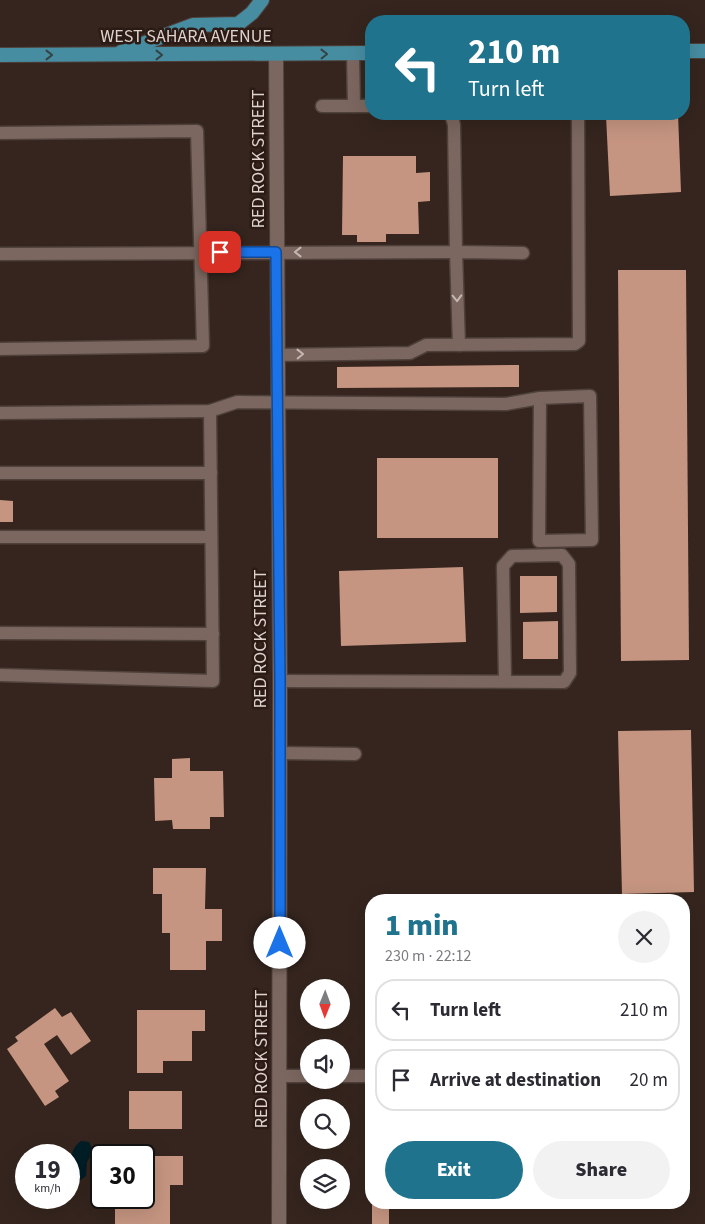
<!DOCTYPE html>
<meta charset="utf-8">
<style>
:root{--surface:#fff;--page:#f2f2f3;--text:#2b2b33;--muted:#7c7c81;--line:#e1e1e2;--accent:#1f738d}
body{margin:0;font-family:"Source Sans 3",sans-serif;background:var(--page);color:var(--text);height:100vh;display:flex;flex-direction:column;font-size:19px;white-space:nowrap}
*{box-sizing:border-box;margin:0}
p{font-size:16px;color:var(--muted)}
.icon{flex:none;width:28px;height:28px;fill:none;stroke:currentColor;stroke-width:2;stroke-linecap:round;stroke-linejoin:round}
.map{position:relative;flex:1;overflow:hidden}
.sheet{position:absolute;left:365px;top:894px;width:325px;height:315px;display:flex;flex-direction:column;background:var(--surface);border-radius:20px;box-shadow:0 5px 20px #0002}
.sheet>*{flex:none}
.top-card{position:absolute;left:365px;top:15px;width:325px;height:105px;border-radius:20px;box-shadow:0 5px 20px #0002;background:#1f738d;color:#fff;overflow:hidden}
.needle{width:32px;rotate:181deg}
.fabs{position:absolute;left:300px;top:979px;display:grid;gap:10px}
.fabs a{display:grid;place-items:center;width:50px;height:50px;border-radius:50%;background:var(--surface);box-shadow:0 5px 20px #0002;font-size:25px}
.speed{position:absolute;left:15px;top:1144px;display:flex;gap:10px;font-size:25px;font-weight:700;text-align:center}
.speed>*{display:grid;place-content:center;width:65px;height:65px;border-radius:50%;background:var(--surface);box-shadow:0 5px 20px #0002;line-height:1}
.speed small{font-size:12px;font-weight:400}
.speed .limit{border:2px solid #111;border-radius:8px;background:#fff;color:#111}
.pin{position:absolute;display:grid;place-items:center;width:42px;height:42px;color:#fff;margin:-21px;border-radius:10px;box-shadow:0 2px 8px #0006}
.me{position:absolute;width:55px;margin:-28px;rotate:0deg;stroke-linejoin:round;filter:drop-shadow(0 0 4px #0008)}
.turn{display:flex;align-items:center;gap:18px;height:105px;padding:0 20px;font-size:22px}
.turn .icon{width:65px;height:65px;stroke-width:2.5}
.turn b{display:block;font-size:35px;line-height:42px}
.round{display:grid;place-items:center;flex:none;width:52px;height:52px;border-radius:26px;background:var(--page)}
.head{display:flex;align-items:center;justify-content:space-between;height:85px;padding:0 20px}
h1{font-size:30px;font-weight:800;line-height:38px;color:var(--accent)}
.cta{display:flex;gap:10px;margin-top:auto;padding:10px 20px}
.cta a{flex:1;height:58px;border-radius:30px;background:var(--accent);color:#fff;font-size:20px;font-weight:800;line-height:58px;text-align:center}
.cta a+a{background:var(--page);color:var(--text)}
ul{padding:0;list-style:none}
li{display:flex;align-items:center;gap:15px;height:62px;margin:0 10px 8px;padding:0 10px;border:2px solid var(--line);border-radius:20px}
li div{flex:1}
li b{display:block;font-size:19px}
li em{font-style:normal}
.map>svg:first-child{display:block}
.water{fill:#011e27}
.building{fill:#c59581}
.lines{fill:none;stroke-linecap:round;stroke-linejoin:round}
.service-casing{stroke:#4e403b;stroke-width:15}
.minor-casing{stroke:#4e403b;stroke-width:16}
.primary-casing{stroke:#4e403b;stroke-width:16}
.service{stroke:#7b675f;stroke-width:12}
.minor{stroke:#7b675f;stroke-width:14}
.primary{stroke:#478da1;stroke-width:14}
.oneway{stroke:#354345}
.oneway2{stroke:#c5b7b2}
.route-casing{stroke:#114b97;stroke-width:12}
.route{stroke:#1a73e8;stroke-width:9}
.labels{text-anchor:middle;stroke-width:5;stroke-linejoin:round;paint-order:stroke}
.street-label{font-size:18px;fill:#ded2ce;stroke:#2b1b14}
</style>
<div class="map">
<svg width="705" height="1224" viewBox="0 0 705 1224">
<rect width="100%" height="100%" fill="#35251e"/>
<!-- water -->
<path class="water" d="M81,1141L89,1142L93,1151L87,1162L86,1176L79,1181C66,1171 69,1149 81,1141Z"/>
<!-- building -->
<g class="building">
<path d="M668,114H678L681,192L610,196L606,116Z"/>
<path d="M343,156H416V173L430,172V201L418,202L419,234H386V242H357V235H342Z"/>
<path d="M618,270H686L689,660L621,661Z"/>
<path d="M519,365V387L337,388V367Z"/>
<rect x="377" y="458" width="121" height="80"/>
<path d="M0,500L13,501V522H0Z"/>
<path d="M463,567L466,642L341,646L339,571Z"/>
<path d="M520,576H557V612L520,613Z"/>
<path d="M558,621V659H523V622Z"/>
<path d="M691,730L694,892L622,894L618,731Z"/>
<path d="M190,758V771H223L224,817H210V829H173L172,820L155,821L154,778H172V759Z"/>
<path d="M153,868H206L205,909H222V941H206V970H170V933H162V894H153Z"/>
<path d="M684,959H689L688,977H684Z"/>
<path d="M55,1008L62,1017L71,1012L91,1041L71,1055L57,1035L44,1044L69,1081L55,1091L59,1097L45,1106L7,1049L18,1041L15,1037Z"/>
<path d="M137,1010H205V1031H192V1061H163V1073H137Z"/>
<rect x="129" y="1091" width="53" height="38"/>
<path d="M144,1156H183V1185H170V1224H115V1198H144Z"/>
<rect x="372" y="1202" width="17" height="22"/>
</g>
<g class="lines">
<defs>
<g id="service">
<path d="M353,54L354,106"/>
<path d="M322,106H371"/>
<path d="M0,133L197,131L203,346L0,349"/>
<path d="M0,254L456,252L454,125L451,114"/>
<path d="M459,345L456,252L523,253"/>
<path d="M278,355L410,353L426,345L575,344L579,341L578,114"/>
<path d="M0,413L210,411L237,402L506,404L540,398L590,396L592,540L539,541L540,398"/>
<path d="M0,473H211"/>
<path d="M0,537H211"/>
<path d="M0,633L213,634"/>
<path d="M0,675L213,681L210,411"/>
<path d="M280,681L564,682L570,673L569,564L562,555L512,556L503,566L505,681"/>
<path d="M279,753L355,754"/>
<path d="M280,1076H309"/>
<path d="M341,1076H369"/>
</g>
<path id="minor" d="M276,55L280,681L279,1224"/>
<g id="primary">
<path d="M684,51H705"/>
<path d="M121,52L193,25L238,24L252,13L262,0"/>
<path d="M0,55L371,53"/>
</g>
</defs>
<!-- service casing -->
<use href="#service" class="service-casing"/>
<!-- minor casing -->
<use href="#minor" class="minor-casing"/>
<!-- primary casing -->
<use href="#primary" class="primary-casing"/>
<!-- service -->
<use href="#service" class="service"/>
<!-- minor -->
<use href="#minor" class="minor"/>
<!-- primary -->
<use href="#primary" class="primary"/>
</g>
<!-- one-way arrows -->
<defs><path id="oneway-chevron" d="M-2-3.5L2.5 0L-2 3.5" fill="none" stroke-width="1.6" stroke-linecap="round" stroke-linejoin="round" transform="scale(1.25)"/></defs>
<g class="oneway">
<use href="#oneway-chevron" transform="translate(324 54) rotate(-1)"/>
<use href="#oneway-chevron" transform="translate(49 55)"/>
<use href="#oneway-chevron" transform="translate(159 55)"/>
</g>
<g class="oneway2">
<use href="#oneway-chevron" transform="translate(298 252) rotate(-180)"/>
<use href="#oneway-chevron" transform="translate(457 298) rotate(88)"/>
<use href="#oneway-chevron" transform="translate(300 354) rotate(-1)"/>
</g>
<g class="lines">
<defs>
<path id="route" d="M220,252H276L280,681V943"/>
</defs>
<!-- route casing -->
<use href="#route" class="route-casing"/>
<!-- route -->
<use href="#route" class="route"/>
</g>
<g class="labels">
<!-- street labels -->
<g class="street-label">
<text x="186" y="42">WEST SAHARA AVENUE</text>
<text transform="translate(258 159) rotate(-90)" y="6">RED ROCK STREET</text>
<text transform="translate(260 639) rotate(-90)" y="6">RED ROCK STREET</text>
<text transform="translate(261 1059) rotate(-90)" y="6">RED ROCK STREET</text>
</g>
</g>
</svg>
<div class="fabs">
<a><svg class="needle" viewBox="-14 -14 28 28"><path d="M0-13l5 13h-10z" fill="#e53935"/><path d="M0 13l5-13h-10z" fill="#7c7c81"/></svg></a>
<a><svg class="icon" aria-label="sound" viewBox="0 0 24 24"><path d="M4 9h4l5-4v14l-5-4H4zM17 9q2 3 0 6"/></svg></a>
<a><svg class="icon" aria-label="search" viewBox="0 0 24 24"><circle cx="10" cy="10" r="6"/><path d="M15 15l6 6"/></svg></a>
<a><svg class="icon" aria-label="layers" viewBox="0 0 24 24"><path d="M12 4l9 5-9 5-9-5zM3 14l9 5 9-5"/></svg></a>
</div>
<div class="speed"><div>19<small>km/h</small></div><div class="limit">30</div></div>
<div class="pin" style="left:220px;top:252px;background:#d93025"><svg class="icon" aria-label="arrive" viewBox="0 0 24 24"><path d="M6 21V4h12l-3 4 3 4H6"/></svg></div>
<svg class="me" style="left:280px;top:943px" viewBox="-20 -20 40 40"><circle r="19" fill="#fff"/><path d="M0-13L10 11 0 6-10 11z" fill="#1a73e8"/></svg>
<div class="top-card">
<div class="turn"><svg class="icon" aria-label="left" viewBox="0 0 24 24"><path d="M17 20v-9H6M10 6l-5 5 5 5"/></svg><div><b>210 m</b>Turn left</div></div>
</div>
<section class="sheet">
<div class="head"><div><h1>1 min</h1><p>230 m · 22:12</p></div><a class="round"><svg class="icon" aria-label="close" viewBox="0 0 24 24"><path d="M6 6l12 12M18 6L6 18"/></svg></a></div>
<ul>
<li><svg class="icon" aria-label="left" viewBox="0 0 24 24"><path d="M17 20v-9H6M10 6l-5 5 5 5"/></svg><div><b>Turn left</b></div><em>210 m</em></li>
<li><svg class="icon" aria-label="arrive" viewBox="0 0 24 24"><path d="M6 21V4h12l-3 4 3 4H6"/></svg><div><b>Arrive at destination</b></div><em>20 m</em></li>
</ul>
<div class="cta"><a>Exit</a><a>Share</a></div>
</section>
</div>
